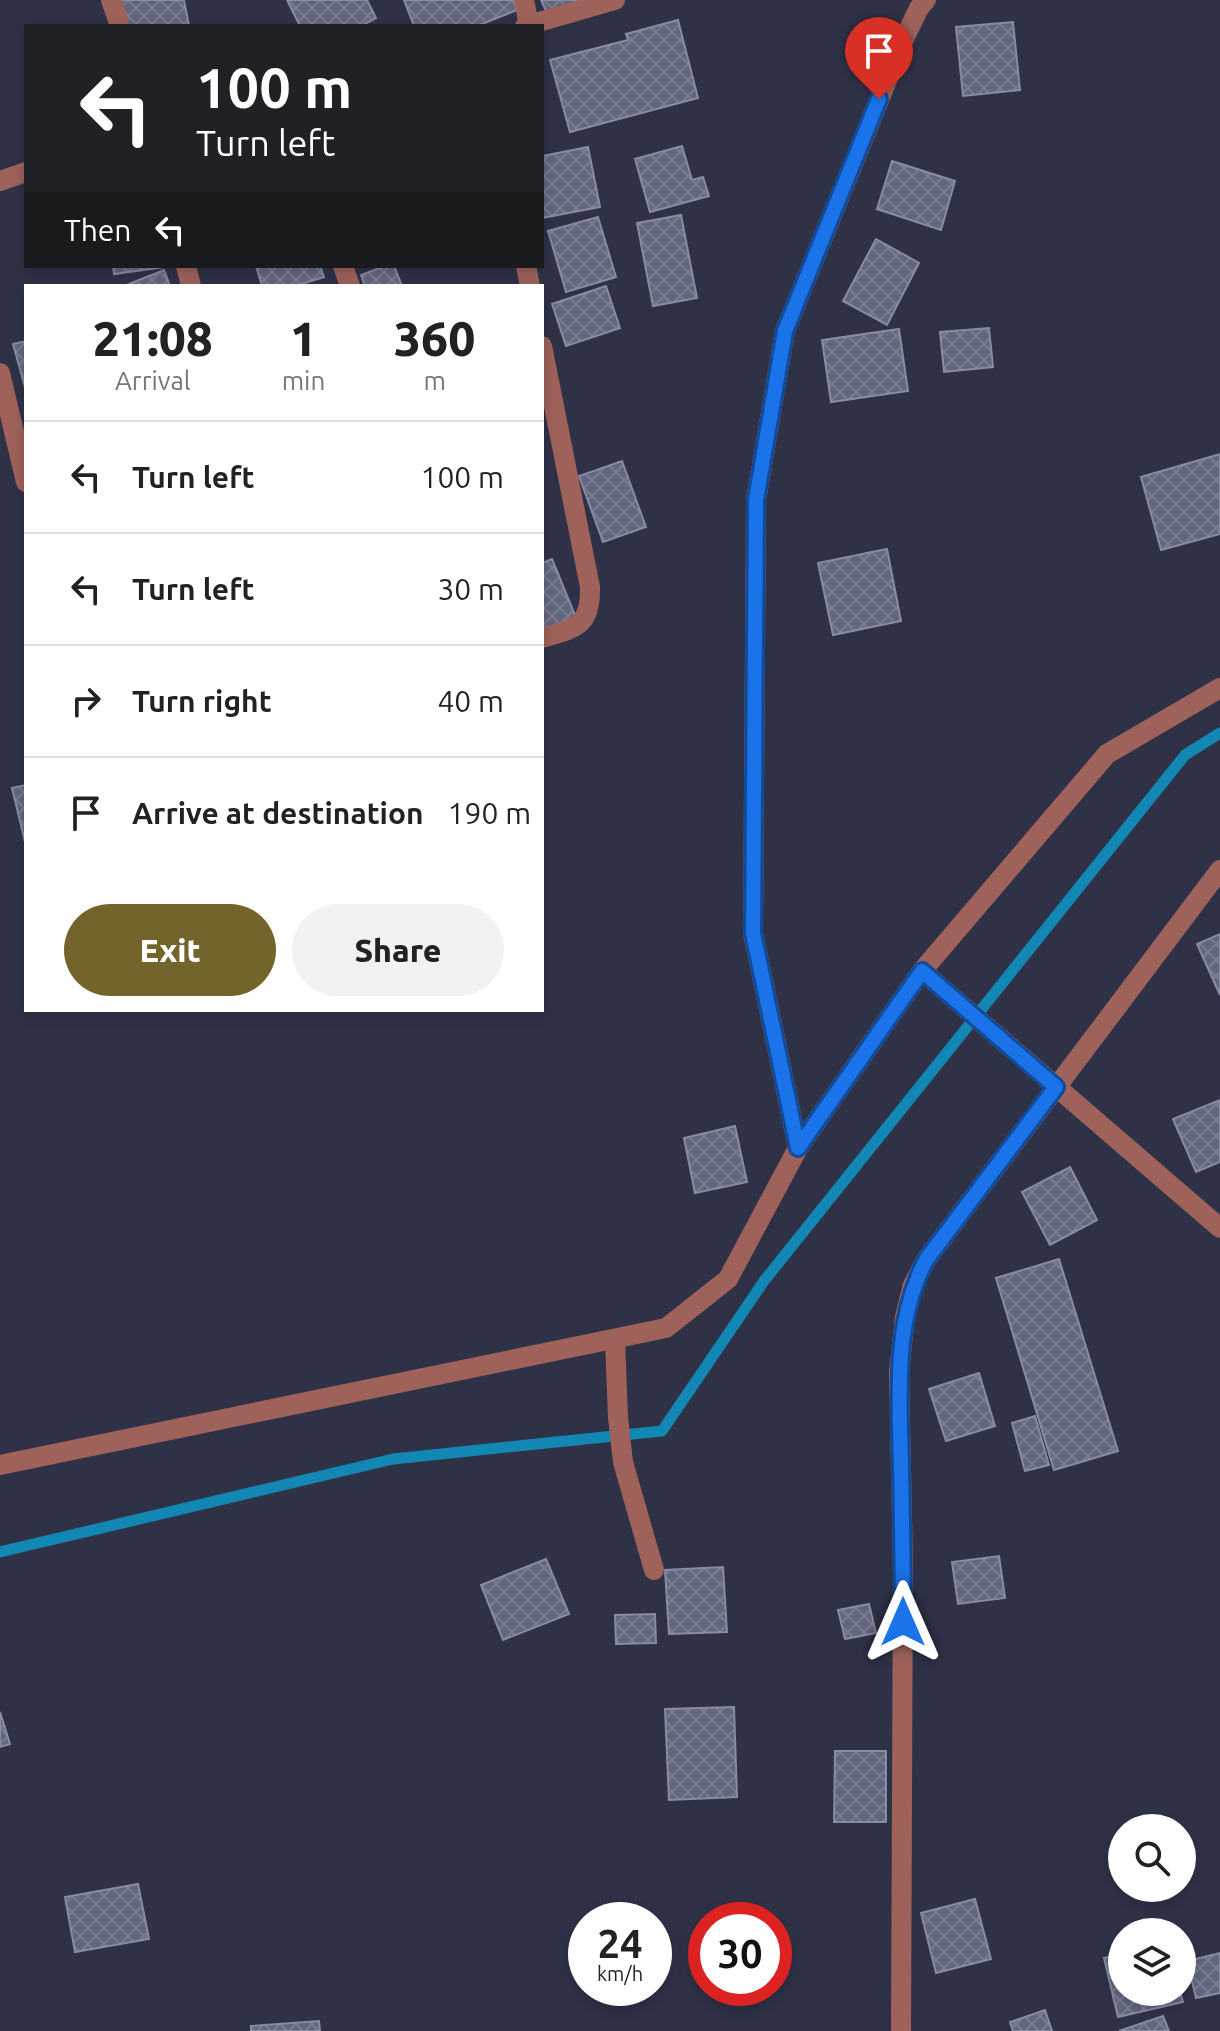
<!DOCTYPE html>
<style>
:root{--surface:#fff;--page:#f2f2f2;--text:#222;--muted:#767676;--line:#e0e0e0;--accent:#73642b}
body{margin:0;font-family:Ubuntu,sans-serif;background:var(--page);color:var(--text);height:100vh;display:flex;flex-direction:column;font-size:30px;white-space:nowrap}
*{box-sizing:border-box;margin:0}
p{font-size:26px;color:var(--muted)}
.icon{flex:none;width:44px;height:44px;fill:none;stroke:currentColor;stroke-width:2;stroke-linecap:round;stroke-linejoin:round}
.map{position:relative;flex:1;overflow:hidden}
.details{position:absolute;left:24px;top:284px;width:520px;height:728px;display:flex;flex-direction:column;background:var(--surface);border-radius:0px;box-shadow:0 4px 12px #0003}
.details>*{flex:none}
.hud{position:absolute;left:24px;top:24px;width:520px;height:244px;border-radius:0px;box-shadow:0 4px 12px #0003;background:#202124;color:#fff;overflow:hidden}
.controls{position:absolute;left:1108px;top:1814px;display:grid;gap:16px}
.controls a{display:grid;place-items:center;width:88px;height:88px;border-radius:50%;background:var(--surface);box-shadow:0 4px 12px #0003;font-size:40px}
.speed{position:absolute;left:568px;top:1902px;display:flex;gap:16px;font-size:40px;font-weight:700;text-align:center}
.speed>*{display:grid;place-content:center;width:104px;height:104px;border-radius:50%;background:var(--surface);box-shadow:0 4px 12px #0003;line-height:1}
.speed small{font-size:20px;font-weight:400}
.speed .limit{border:12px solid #d22;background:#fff;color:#111}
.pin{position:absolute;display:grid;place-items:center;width:68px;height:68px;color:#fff;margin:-82px -34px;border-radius:50% 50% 50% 0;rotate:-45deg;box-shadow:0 0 8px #0007}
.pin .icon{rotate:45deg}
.me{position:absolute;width:88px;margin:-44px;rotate:0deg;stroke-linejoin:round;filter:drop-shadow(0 0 6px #0008)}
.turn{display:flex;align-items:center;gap:28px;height:168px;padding:0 40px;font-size:36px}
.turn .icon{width:104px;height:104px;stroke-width:2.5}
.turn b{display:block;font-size:56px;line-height:68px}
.then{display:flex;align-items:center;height:76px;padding:0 40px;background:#0003;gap:16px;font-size:30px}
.eta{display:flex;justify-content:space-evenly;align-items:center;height:136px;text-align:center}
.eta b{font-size:48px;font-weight:800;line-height:56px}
.primary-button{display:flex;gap:16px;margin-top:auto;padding:16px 40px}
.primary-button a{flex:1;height:92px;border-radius:48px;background:var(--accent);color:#fff;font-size:32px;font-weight:800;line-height:92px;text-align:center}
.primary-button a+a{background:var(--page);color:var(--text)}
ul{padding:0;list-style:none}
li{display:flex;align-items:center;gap:24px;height:112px;padding:0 40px;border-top:2px solid var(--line)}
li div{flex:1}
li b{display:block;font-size:30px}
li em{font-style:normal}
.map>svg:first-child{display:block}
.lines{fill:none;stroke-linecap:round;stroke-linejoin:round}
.stream{stroke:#1287b4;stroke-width:11}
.building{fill:url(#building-cross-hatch);stroke:#878ba4;stroke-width:2}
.minor{stroke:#9e625b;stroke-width:20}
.route-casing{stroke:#114b97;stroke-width:20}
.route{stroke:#1a73e8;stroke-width:14}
</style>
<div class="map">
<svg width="1220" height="2031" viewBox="0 0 1220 2031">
<defs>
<pattern id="building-cross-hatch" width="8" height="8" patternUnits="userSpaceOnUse" patternTransform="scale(2)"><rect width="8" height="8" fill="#63667f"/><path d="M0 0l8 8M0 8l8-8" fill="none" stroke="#7a7c92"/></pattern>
</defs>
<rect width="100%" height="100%" fill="#2f3147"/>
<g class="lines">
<!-- stream -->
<path class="stream" d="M0,1552L393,1459L662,1431L764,1281L1185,755L1220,733"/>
</g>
<!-- building -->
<g class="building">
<path d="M116,0H184L189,26H121Z"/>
<path d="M287,0H367L376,18L361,26H300Z"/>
<path d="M404,0H513L517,10L477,26H414Z"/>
<path d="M541,0H586L549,17Z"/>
<path d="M678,20L698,98L570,132L550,60L628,40L626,34Z"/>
<path d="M1013,22L1020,90L963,96L956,27Z"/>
<path d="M682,146L692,180L703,177L709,196L650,212L635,159Z"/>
<path d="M588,147L600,207L542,218V156Z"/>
<path d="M892,161L955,181L941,230L877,209Z"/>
<path d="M681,215L697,298L653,306L637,223Z"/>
<path d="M598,217L616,277L566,292L548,231Z"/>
<path d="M876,239L919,263L887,325L843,301Z"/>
<path d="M113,266H166V267L114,274Z"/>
<path d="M256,266H320L324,277L295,286H262Z"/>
<path d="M385,266H394L402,286H365L361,275Z"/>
<path d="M164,270L170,286H124Z"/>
<path d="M606,286L620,328L566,346L552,304Z"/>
<path d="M989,328L993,367L944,372L940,332Z"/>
<path d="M899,329L908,391L831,402L822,340Z"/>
<path d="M26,341V391L13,344Z"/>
<path d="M1220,454V534L1161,550L1141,477Z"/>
<path d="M622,461L646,527L603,542L579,476Z"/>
<path d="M887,549L901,621L833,635L818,563Z"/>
<path d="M552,559L579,625L542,640V563Z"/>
<path d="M26,785V846L12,788Z"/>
<path d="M1220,934V995L1197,944Z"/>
<path d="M1220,1100V1162L1196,1172L1173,1119Z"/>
<path d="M735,1126L747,1182L695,1193L684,1138Z"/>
<path d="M1070,1167L1097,1220L1050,1245L1022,1192Z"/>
<path d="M1059,1259L1118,1451L1054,1470L996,1278Z"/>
<path d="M979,1373L995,1426L946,1441L929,1389Z"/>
<path d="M1035,1416L1049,1465L1025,1471L1012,1423Z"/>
<path d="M999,1556L1005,1598L958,1604L952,1562Z"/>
<path d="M546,1559L569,1614L503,1640L481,1585Z"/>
<path d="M723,1567L727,1632L669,1634L665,1570Z"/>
<path d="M869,1604L876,1633L845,1639L838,1610Z"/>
<path d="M655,1614L656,1643L616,1644L615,1615Z"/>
<path d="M734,1707L737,1797L669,1800L665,1709Z"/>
<path d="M0,1712L10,1744L0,1747Z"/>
<path d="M835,1751H886V1822H834Z"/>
<path d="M138,1884L149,1939L75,1952L65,1897Z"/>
<path d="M975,1899L991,1959L936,1973L921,1913Z"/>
<path d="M1220,1953V1993L1196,1998L1187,1961Z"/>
<path d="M1122,1954V1992H1180L1183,2002L1118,2017L1104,1958Z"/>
<path d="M1045,2010L1052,2031H1013L1010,2022Z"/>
<path d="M1163,2016L1169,2031H1119Z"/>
<path d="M319,2021L320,2031H251V2026Z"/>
</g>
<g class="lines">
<!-- minor -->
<g class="minor">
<path d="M111,0L120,26"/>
<path d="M524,0L529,25"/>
<path d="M525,26L615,0"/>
<path d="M0,181L26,172"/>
<path d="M186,266L191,286"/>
<path d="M343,266L350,286"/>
<path d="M526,266L530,286"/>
<path d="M542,346L590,587C591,626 576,628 542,638"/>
<path d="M0,373L26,482"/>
<path d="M922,971L1220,1228"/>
<path d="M798,1148L753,933L756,500L785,331L903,41L919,8L926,0"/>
<path d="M615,1340L618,1417L623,1462L654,1570"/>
<path d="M0,1465L666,1328L728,1279L798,1148L922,971L1107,754L1220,688"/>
<path d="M901,2031L903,1563L899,1372L905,1317L913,1285L926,1260L1220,870"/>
</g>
</g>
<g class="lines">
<defs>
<path id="route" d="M879,99L785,331L756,500L753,933L798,1148L922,971L1056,1087L926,1260C892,1325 900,1398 901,1469C902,1520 903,1571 903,1622"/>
</defs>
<!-- route casing -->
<use href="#route" class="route-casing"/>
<!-- route -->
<use href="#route" class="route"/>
</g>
</svg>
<div class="controls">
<a><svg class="icon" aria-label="search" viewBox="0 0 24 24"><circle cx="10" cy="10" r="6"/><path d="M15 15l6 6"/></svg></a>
<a><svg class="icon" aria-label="layers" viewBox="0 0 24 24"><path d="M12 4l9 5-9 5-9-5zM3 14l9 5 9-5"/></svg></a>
</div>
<div class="speed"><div>24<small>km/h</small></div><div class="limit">30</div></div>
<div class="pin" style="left:879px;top:99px;background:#d93025"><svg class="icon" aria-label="arrive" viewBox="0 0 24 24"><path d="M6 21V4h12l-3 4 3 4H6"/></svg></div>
<svg class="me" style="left:903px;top:1622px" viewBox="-20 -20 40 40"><path d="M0-17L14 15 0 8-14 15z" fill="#1a73e8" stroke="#fff" stroke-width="4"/></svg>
<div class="hud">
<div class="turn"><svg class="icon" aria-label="left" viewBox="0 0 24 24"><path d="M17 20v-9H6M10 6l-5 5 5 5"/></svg><div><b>100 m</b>Turn left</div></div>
<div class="then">Then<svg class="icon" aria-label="left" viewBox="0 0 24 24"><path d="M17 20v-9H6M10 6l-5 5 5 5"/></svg></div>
</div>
<section class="details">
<div class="eta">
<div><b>21:08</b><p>Arrival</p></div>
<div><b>1</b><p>min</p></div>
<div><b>360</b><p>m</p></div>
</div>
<ul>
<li><svg class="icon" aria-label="left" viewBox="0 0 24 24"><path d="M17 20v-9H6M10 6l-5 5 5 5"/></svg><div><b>Turn left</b></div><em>100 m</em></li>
<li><svg class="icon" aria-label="left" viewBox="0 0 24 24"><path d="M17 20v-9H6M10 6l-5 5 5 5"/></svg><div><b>Turn left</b></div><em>30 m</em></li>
<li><svg class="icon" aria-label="right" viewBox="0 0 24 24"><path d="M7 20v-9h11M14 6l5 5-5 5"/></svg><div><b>Turn right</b></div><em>40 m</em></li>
<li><svg class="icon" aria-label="arrive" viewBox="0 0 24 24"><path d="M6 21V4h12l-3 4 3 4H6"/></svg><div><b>Arrive at destination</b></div><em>190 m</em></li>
</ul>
<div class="primary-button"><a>Exit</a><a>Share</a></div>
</section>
</div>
